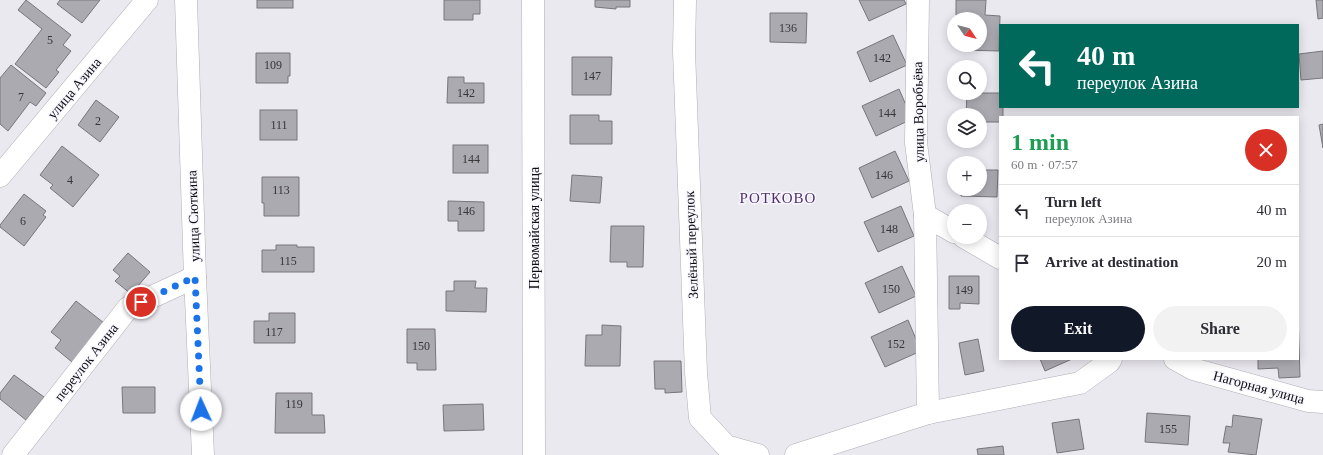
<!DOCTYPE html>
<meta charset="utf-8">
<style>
:root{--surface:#fff;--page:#f2f2f3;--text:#2b2b33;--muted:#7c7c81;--line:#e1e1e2;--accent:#111827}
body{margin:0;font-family:"Times New Roman",serif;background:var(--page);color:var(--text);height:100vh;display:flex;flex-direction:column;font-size:15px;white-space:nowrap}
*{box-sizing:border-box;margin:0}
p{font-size:13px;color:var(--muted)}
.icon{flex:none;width:22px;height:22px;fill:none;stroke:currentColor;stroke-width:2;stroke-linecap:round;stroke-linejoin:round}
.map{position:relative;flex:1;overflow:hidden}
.drawer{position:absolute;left:999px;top:116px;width:300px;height:244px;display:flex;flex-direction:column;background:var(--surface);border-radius:0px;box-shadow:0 2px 10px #0003}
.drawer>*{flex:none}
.banner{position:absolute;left:999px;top:24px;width:300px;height:84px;border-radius:0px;box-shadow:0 2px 10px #0003;background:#00695c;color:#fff;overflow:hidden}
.needle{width:26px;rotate:125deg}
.buttons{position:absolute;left:947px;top:12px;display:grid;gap:8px}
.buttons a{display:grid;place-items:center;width:40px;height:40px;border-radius:50%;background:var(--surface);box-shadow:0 2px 10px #0003;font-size:20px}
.pin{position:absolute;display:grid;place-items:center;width:34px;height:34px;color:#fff;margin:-17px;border:2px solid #fff;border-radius:50%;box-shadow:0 1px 4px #0007}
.me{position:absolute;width:44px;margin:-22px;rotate:358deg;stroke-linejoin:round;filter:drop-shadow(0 0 3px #0008)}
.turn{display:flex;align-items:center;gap:14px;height:84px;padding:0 12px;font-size:18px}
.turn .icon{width:52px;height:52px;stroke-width:2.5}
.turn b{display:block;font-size:28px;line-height:34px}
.round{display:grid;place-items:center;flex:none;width:42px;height:42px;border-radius:21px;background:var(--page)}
.overview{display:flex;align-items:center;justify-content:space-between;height:68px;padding:0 12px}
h1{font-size:24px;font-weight:700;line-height:30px;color:#1e9e55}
.primary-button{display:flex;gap:8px;margin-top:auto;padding:8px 12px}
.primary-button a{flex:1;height:46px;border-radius:24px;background:var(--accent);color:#fff;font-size:16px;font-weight:700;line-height:46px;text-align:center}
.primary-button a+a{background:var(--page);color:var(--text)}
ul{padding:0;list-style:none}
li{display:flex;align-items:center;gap:12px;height:52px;padding:0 12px;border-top:1px solid var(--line)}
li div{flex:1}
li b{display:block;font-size:15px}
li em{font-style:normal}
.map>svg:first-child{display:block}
.building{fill:#acaab1;stroke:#78767c}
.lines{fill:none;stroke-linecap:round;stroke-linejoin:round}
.street-casing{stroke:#b0aeb5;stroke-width:23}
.street{stroke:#fff;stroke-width:22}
.route{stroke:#1a73e8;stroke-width:7;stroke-dasharray:0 12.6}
.labels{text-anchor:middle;stroke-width:3;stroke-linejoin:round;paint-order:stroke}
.number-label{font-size:12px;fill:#363538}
.street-label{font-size:14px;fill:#0f0e10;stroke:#f8f6fe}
.neighbourhood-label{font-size:15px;letter-spacing:1px;fill:#50316b;stroke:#f8f6fe}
</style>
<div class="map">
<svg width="1323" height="455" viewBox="0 0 1323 455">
<rect width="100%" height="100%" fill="#ebe9f0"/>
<!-- building -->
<g class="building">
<path d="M26,0L71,35L63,45L71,51L56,70L59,72L46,88L15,64L42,29L18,10Z"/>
<path d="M60,0H100L82,23L57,4Z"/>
<rect x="257" y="0" width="36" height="8"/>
<path d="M444,0H480V14H473V20H444Z"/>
<path d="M595,0H630V7H616V9L595,7Z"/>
<path d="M859,0H904L906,4L869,21Z"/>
<path d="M956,0H986L985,15L1000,16L999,51L963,50V45H980V19H963V16H956Z"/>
<path d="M1316,0H1323V18L1318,19Z"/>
<path d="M770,13H807L806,43L770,42Z"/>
<path d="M893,35L907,65L870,82L857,52Z"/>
<path d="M1323,51V78L1301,80L1299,54Z"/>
<path d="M256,53H290V76H288V83H256Z"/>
<path d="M572,57H612L611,95H572Z"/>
<path d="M11,65L46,93L36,106L30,102L8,131L0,124V78Z"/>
<path d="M448,77H464V83H484V103H447Z"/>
<path d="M899,89L912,119L876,136L862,106Z"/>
<path d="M967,93H1000V107H1003V117H1000V122H980V115H966Z"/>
<path d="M96,100L119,117L100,142L78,125Z"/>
<rect x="260" y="110" width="37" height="30"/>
<path d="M570,115H599V121H612V144H570Z"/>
<path d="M1323,124V148L1319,125Z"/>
<rect x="453" y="145" width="35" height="28"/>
<path d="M62,146L99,175L73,207L50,188L53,185L40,175Z"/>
<path d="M895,151L909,181L872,198L859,168Z"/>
<path d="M980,170H998L997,197L961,196V189H980Z"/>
<path d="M572,175L602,177L600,203L570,201Z"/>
<path d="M262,177H299V216H264V203H262Z"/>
<path d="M24,194L46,211L43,215L46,217L24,246L0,227V225Z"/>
<path d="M448,201L484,202V231H458V221H448Z"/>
<path d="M901,206L914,236L878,252L864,222Z"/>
<path d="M611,226H644L643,267H627V262H610Z"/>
<path d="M276,245H297V247H314V272H262V250H276Z"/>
<path d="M128,253L150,272L131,294L115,281L120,276L113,270Z"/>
<path d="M902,266L916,296L879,313L865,283Z"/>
<path d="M949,276H979V304L960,303V309H949Z"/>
<path d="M454,281H476L475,288H487L486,312L446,311V291H454Z"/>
<path d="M76,301L104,323L72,362L55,348L61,340L51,332Z"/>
<path d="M269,313H295V343H254V321H269Z"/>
<path d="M1298,314L1300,377L1279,378L1278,368L1258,369V359H1298Z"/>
<path d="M908,320L921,351L885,367L871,337Z"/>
<path d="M602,325L621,326L620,366H585L586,335H602Z"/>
<path d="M407,329H435L436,370H417V363H407Z"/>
<path d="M978,339L984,371L965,375L959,343Z"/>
<path d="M1040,359H1072L1045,371Z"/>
<path d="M654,361H681L682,392L665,393V389H655Z"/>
<path d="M14,375L44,397L26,420L0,399V393Z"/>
<path d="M122,387H155V413H123Z"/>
<path d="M276,393H312V415H324L325,433H275Z"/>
<path d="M483,404L484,430L444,431L443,405Z"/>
<path d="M1147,413L1190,416L1188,445L1145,442Z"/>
<path d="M1233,415L1262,419L1256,455L1228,452L1230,443H1223L1226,426L1232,427Z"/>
<path d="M1079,419L1084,449L1057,453L1052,423Z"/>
<path d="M1003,446L1004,455H978L977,449Z"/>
</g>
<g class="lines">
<defs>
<g id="street">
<path d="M186,0L195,277L203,455"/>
<path d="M533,0L534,455"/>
<path d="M685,0L684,51L696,373L700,418L726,446L758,455"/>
<path d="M918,0L916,143L925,215L954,232"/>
<path d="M0,176L147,0"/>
<path d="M925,215L928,413"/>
<path d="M964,237L1000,258"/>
<path d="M1175,359L1193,369L1308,401L1323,402"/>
<path d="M13,455L128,308L195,277"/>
<path d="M796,455L928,413L1080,383L1109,362L1111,359"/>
</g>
</defs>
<!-- street casing -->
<use href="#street" class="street-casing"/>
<!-- street -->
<use href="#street" class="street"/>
</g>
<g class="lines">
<!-- route -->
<path class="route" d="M141,302L195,277L201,410"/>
</g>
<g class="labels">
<!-- number labels -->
<g class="number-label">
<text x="788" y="32">136</text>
<text x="50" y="44">5</text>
<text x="882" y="62">142</text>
<text x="273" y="69">109</text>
<text x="592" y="80">147</text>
<text x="466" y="97">142</text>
<text x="21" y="101">7</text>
<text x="887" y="117">144</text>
<text x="98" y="125">2</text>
<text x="279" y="129">111</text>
<text x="471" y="163">144</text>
<text x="884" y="179">146</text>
<text x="70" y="184">4</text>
<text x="281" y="194">113</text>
<text x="466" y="215">146</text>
<text x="23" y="225">6</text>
<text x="889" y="233">148</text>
<text x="288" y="265">115</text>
<text x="891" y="293">150</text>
<text x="964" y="294">149</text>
<text x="274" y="336">117</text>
<text x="896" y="348">152</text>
<text x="421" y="350">150</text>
<text x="294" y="408">119</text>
<text x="1168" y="433">155</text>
</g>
<!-- street labels -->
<g class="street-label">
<text transform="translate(74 88) rotate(-50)" y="5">улица Азина</text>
<text transform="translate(918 112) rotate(-91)" y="5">улица Воробьёва</text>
<text transform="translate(193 216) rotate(-92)" y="5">улица Сюткина</text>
<text transform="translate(534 228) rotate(-90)" y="5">Первомайская улица</text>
<text transform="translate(691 245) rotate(-92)" y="5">Зелёный переулок</text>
<text transform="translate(86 362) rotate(-52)" y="5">переулок Азина</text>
<text transform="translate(1259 387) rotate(15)" y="5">Нагорная улица</text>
</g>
<!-- neighbourhood labels -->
<g class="neighbourhood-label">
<text x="778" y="203">РОТКОВО</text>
</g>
</g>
</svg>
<div class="buttons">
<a><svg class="needle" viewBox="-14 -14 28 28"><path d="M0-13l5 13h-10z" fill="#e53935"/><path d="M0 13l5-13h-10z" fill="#7c7c81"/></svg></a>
<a><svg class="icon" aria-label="search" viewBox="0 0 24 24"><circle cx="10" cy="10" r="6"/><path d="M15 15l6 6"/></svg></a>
<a><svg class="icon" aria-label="layers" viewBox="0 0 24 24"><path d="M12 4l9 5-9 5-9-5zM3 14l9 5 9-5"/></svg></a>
<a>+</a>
<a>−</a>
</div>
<div class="pin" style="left:141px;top:302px;background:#d93025"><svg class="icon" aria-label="arrive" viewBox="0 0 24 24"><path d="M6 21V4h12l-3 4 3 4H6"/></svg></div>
<svg class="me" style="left:201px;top:410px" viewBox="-20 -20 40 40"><circle r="19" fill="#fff"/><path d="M0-13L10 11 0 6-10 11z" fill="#1a73e8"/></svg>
<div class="banner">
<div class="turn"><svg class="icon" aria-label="left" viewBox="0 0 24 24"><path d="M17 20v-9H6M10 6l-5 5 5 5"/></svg><div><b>40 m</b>переулок Азина</div></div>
</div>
<section class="drawer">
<div class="overview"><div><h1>1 min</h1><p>60 m · 07:57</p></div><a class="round" style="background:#d93025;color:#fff"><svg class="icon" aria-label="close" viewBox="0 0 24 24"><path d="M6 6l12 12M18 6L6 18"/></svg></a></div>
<ul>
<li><svg class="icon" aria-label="left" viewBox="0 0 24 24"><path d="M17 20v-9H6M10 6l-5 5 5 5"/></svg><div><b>Turn left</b><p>переулок Азина</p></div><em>40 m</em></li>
<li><svg class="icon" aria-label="arrive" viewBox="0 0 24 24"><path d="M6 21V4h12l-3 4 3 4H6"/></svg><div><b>Arrive at destination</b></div><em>20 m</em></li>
</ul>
<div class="primary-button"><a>Exit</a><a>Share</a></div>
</section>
</div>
